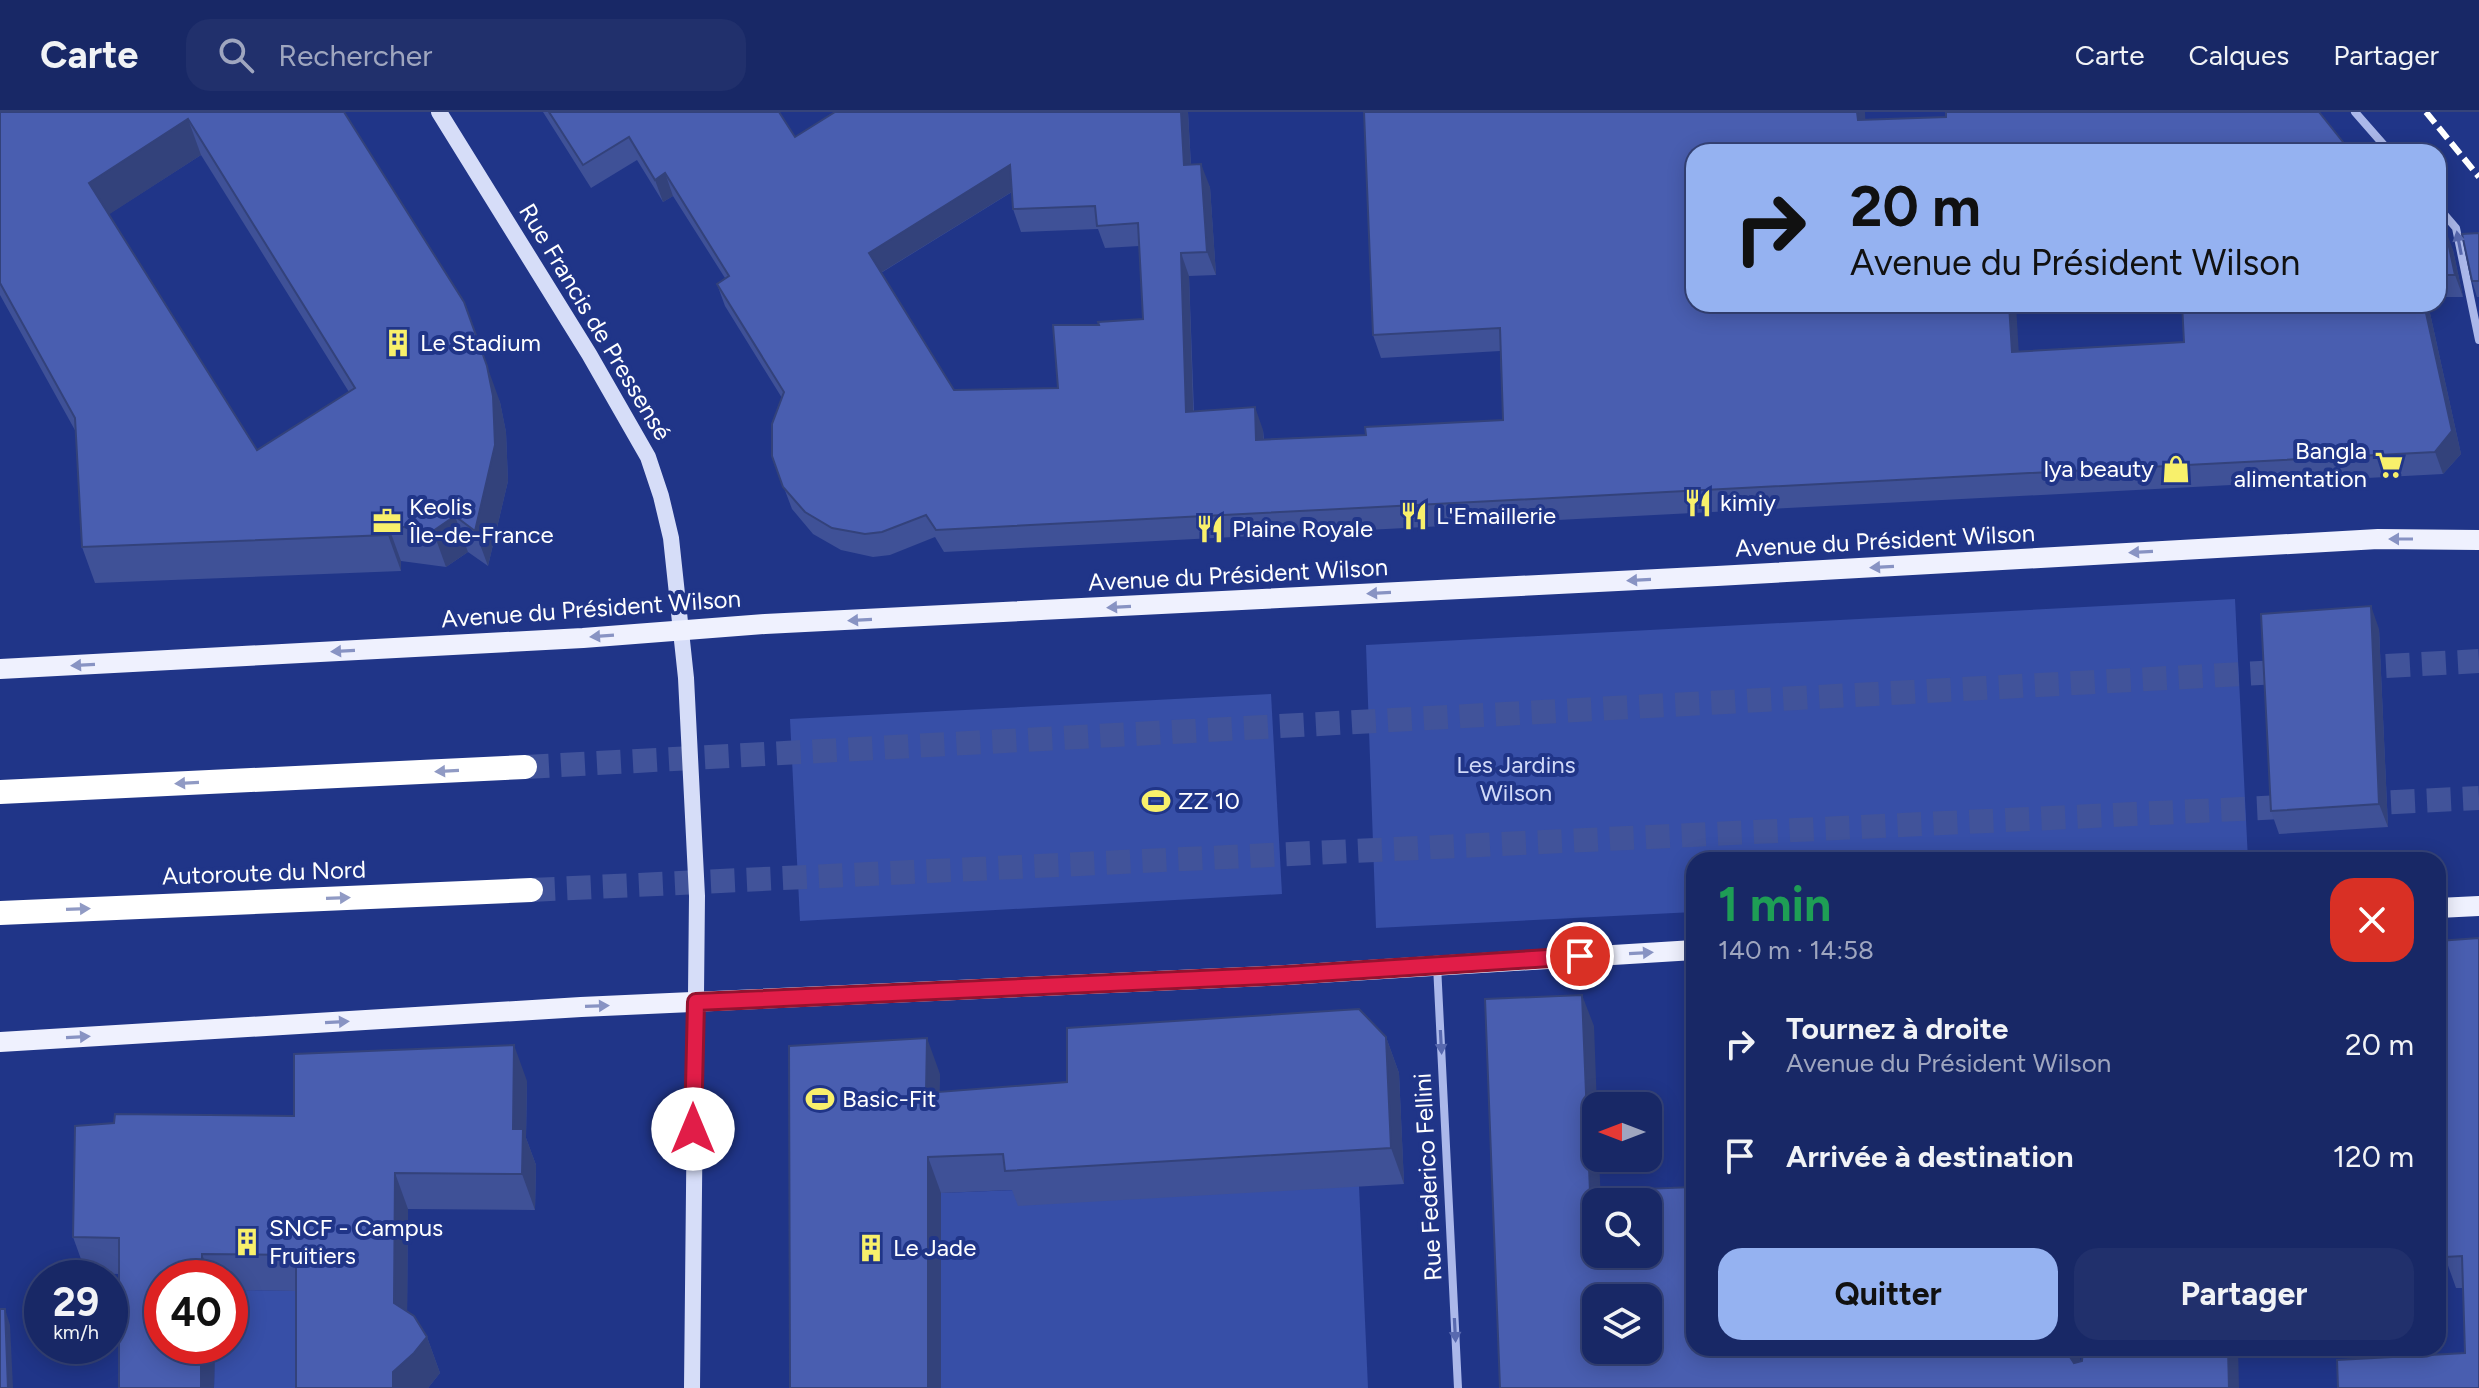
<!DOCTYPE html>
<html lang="fr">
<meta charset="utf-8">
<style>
:root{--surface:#182866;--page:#21306c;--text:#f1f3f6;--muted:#9fa6bf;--line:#36447a;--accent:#95b2f1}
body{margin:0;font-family:Figtree,sans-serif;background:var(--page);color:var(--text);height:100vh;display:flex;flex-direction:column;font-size:30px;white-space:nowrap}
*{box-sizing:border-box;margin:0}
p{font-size:26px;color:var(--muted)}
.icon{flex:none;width:44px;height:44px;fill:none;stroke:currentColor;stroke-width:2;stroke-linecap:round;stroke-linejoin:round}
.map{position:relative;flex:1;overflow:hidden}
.panel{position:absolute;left:1686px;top:740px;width:760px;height:504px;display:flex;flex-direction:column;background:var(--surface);border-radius:24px;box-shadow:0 4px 20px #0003,0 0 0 2px var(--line)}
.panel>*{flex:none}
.hud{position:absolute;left:1686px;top:32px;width:760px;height:168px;border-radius:24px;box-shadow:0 4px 20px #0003,0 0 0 2px var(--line);background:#95b2f1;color:#111;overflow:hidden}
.needle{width:52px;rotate:270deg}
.tools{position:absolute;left:1582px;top:980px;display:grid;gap:16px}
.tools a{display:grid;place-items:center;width:80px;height:80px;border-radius:16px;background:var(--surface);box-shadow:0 4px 20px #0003,0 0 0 2px var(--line);font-size:40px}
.speed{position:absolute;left:24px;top:1148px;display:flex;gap:16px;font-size:40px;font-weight:700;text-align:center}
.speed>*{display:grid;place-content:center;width:104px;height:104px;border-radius:50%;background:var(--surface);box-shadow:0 4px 20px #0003,0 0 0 2px var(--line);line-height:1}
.speed small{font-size:20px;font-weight:400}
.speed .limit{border:12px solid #d22;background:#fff;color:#111}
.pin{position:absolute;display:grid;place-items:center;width:68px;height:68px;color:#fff;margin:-34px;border:4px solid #fff;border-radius:50%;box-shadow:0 2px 8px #0007}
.me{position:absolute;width:88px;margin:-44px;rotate:0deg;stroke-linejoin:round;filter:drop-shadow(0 0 6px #0008)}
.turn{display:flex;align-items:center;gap:28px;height:168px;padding:0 32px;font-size:36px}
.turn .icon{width:104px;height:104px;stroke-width:2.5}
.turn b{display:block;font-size:56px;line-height:68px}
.round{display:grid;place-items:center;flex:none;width:84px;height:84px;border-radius:24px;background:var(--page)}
.headline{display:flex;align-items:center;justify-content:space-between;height:136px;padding:0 32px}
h1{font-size:48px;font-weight:700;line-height:60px;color:#1e9e55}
.action{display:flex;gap:16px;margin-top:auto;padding:16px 32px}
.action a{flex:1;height:92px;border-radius:24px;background:var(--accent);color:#111;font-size:32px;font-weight:700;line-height:92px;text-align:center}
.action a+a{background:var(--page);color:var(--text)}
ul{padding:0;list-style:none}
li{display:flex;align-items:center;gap:24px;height:112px;padding:0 32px}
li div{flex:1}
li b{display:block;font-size:30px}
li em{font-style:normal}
header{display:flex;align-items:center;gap:48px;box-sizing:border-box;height:112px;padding:0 40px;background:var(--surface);border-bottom:2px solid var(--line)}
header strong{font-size:38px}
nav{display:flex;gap:44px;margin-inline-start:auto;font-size:28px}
.search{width:560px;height:72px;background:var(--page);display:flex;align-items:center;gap:20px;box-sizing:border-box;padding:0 28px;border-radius:24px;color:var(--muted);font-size:30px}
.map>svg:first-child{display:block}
.green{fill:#374fa7}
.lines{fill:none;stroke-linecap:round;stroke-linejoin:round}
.highway-tunnel{stroke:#41539a;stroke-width:24;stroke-dasharray:24 12;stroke-linecap:butt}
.street{stroke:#abb8ea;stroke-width:8}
.secondary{stroke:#d6ddf8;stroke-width:16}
.primary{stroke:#eff1fe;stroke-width:20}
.highway{stroke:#fff;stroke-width:24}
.rail{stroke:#fff;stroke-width:6;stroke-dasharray:14 6;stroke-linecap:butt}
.wall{fill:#3f5197;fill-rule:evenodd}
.shaded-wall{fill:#33427b}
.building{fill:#495eb0;stroke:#33427b;stroke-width:2;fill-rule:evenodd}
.oneway{fill:#5869af}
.oneway2{fill:#8893c3}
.oneway3{fill:#909ac4}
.route-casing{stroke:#92132f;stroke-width:20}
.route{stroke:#e11d48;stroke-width:14}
.labels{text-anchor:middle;stroke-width:8;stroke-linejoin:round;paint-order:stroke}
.street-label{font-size:24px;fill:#fff;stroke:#203588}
.poi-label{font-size:24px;fill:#fff;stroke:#203588;text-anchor:start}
.park-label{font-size:24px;fill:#cfd8f8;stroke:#203588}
</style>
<header>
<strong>Carte</strong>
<div class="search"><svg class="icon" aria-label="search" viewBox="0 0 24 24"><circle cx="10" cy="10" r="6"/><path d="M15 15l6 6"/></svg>Rechercher</div>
<nav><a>Carte</a><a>Calques</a><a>Partager</a></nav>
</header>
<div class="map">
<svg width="2479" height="1276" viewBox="0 0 2479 1276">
<rect width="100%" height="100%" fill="#203588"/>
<!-- green -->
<g class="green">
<path d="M2235,487L2248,748H1694V800L1376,816L1366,533Z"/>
<path d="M1271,582L1282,782L800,809L790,607Z"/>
<path d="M1359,1074L1368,1276H941V1081L1016,1078Z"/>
<path d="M230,1178L309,1179V1276H214L215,1234H230Z"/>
</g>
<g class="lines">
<!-- highway-tunnel -->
<g class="highway-tunnel">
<path d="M2350,556L2479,549"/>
<path d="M525,655L2297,559"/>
<path d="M2355,692L2479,686"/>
<path d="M531,778L2303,694"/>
</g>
<!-- street -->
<g class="street">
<path d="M2355,0L2390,40"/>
<path d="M2438,95L2456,116L2479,228"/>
<path d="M1437,853L1458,1276"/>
</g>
<!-- secondary -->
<path class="secondary" d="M439,0L589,242L648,345L661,384L671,426L686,566L697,784L692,1276"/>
<!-- primary -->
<g class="primary">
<path d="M0,557L583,526L765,512L1717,464L2378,427L2479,428"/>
<path d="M2438,796L2479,794"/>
<path d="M0,930L581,895L1286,863L1694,838"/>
</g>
<!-- highway -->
<g class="highway">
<path d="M0,680L525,655"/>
<path d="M0,801L531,778"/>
</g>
<!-- rail -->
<path class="rail" d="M2426,0L2479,65"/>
</g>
<!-- wall -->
<g class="wall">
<path d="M0,0H344L500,290L506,320L508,369L488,454L468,440L446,455L401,449V459L95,471L82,435L76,320L0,183ZM201,43L349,280L257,338L109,102Z"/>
<path d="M543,0H779L795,25L835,0H1188L1191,53L1210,75L1216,163L1189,164L1194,300L1263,318L1264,327L1366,323L1503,308L1500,239L1381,246L1373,223L1364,0H1865V8L2319,0L1694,40L2019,239L2184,230L2182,192H2428L2461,342L2443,362L944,440L935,425L890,443L873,445L841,438L813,422L792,397L772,344L782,286L725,194L717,172L725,166L673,84L663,90L637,48L591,76ZM1012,80L1013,97L1021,120L1098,117L1105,136L1139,134L1143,207L1099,213L1058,276L954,278L881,161Z"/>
<path d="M2438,116L2453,138L2463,185H2438Z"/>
<path d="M2479,121V185H2477L2472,169Z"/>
<path d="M2379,517L2388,715L2279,722L2271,699Z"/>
<path d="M2479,826L2465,1241L2463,1176H2456L2445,1145L2442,1100H2438V829Z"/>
<path d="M1386,925L1399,961L1404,1072L1018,1094L1012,1078L941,1081V1276H790L940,962L939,980L1067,970Z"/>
<path d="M527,969L526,1026L536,1053L535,1098L408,1097L407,1200L427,1225L440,1261L428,1276H296V1179L230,1178V1166H162L215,1234L214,1276H119V1162L86,1161L73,1125L294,1004Z"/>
</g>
<!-- shaded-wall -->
<g class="shaded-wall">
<path d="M1181,0H1188L1192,76L1184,53Z"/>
<path d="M1857,0H1865L1866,31L1858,8Z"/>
<path d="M188,7L201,43L102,107L89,71Z"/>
<path d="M1201,52L1210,75L1216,163L1207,140Z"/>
<path d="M1010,53L1018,76L877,163L869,141Z"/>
<path d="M665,61L673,84L663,90L655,68Z"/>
<path d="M2445,116L2453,138L2463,185L2455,163Z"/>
<path d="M1181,141L1189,164L1194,323L1186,300Z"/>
<path d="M2009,192H2016L2020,262L2012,240Z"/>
<path d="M2424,192H2428L2461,342L2443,362L2435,340Z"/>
<path d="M487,254L500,290L506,320L508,369L488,454L475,419Z"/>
<path d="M1255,295L1263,318L1265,350L1256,328Z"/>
<path d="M455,404L468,440L446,455L433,419Z"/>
<path d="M388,413L401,449V459L388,423Z"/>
<path d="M2371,494L2379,517L2388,715L2379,692Z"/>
<path d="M1582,883L1594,914L1597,994L1596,1046H1599L1601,1090L1590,1079Z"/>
<path d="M1386,925L1399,961L1404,1072L1391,1036Z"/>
<path d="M927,926L940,962L939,1017L926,981Z"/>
<path d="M514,933L527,969L526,1026L536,1053L535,1098L522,1062L513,1017Z"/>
<path d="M928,1045L941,1081V1276H928Z"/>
<path d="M395,1061L408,1097L407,1227L394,1191Z"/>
<path d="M202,1142L211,1166H202Z"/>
<path d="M5,1197L10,1213L13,1276H8Z"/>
<path d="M427,1225L440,1261L428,1276H393V1260Z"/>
<path d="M201,1234H215L214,1276H201Z"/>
<path d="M2070,1236H2080L2081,1276L2070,1245Z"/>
<path d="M2228,1236H2238L2239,1276H2229Z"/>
</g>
<!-- building -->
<g class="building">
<path d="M0,0H344L464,190L487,254L493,284L495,333L475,419L455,404L433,419L388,413V423L82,435L75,306L0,171ZM188,7L355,276L257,338L89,71Z"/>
<path d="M549,0H779L795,25L835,0H1181L1184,53L1201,52L1207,140L1181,141L1186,300L1255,295L1256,328L1366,323L1365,315L1503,308L1500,216L1373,223L1364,0H1857L1858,8L1946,5V0H2319L2351,40H1694V192H2009L2012,240L2184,230L2182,192H2424L2452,319L2435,340L936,418L926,403L882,420L865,422L832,416L805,400L783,375L772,344V312L784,280L717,172L729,164L665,61L655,68L629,25L583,53ZM1010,53L1013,97L1095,94L1097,114L1138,111L1143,207L1098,210L1099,213H1053L1058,276L954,278L869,141Z"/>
<path d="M2438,116H2445L2455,163H2438Z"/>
<path d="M2479,121V169H2472L2462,122Z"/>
<path d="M2371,494L2379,692L2271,699L2261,502Z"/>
<path d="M2479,826V1276H2338L2337,1248L2465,1241L2462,1144L2445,1145L2440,1068H2438V829Z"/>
<path d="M1582,883L1590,1079L1694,1075V1236H2070V1245L2074,1251L2082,1249L2083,1236H2228L2229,1276H1500L1485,887ZM1596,1090H1648V1142H1596ZM1596,1186H1648V1238H1596Z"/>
<path d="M1359,897L1386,925L1391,1036L1005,1059L1003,1042L928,1045V1276H790L789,934L927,926L926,981L1067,970V916Z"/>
<path d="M514,933L513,1017H523L522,1062L395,1061L394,1191L414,1204L427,1225L414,1241L393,1260V1276H296V1143L202,1142V1166H162V1234H201V1276H119V1126L73,1125L75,1014L114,1011L115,1002L294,1004V942Z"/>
<path d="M0,1197H5L8,1276H0Z"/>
</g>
<!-- one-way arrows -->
<defs><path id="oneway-solid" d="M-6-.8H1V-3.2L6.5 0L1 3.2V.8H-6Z" transform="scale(2)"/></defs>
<g class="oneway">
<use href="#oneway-solid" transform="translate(2459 131) rotate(-101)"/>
<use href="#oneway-solid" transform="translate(1441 930) rotate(87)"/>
<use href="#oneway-solid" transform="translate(1455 1218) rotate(87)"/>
</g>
<g class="oneway2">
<use href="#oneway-solid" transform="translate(2401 427) rotate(180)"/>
<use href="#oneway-solid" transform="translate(2141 440) rotate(177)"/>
<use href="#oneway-solid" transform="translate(1882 455) rotate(177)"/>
<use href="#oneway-solid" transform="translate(1639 468) rotate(177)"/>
<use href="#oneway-solid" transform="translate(1379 481) rotate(177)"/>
<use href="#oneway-solid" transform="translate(1119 495) rotate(177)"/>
<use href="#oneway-solid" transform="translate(860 508) rotate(177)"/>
<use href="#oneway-solid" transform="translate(602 524) rotate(176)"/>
<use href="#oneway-solid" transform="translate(343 539) rotate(177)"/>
<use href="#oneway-solid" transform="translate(83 553) rotate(177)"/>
<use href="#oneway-solid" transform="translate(1641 841) rotate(-3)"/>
<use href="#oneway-solid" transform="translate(597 894) rotate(-2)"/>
<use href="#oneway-solid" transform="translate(337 910) rotate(-3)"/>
<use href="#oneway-solid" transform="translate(78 925) rotate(-3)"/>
</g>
<g class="oneway3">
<use href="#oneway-solid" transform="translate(447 659) rotate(177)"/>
<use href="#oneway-solid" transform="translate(187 671) rotate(177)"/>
<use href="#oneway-solid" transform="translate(338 786) rotate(-2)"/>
<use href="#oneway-solid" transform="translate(78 797) rotate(-2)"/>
</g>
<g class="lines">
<defs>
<path id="route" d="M693,1017L696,890L1286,863L1580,844"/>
</defs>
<!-- route casing -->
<use href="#route" class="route-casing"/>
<!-- route -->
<use href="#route" class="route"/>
</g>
<!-- icons -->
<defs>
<symbol id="building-bare" viewBox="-9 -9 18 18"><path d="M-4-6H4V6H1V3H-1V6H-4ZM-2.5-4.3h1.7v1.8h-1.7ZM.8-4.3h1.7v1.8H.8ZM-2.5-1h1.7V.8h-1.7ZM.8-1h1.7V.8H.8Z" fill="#f8f06b" stroke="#203588" stroke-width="2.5" paint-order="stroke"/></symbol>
<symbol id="supermarket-bare" viewBox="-9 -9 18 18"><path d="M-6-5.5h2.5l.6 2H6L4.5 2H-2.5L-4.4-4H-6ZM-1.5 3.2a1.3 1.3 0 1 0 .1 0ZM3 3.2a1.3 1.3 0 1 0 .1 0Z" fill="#f8f06b" stroke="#203588" stroke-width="2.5" paint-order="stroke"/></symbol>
<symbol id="shop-bare" viewBox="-9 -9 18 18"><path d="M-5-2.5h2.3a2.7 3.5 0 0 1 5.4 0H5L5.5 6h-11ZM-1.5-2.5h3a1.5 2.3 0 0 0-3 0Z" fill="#f8f06b" stroke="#203588" stroke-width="2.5" paint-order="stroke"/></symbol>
<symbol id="restaurant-bare" viewBox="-9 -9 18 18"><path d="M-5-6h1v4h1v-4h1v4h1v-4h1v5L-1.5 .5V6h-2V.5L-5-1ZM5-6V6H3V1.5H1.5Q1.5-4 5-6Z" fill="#f8f06b" stroke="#203588" stroke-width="2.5" paint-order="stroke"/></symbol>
<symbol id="office-bare" viewBox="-9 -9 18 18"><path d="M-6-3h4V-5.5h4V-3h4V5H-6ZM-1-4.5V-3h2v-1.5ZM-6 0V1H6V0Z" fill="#f8f06b" stroke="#203588" stroke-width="2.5" paint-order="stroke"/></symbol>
<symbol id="stadium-bare" viewBox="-9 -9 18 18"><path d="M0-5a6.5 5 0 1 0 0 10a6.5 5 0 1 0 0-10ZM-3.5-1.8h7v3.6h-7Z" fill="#f8f06b" stroke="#203588" stroke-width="2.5" paint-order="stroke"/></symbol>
</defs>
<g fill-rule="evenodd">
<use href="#building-bare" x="378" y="211" width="40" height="40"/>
<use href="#supermarket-bare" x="2369" y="333" width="40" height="40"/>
<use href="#shop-bare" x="2156" y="337" width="40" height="40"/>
<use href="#restaurant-bare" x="1678" y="371" width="40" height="40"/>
<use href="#restaurant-bare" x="1394" y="384" width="40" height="40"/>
<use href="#office-bare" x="367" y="389" width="40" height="40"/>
<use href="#restaurant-bare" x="1190" y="397" width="40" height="40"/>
<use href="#stadium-bare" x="1136" y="669" width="40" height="40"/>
<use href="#stadium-bare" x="800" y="967" width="40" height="40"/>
<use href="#building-bare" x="227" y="1110" width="40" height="40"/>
<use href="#building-bare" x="851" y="1116" width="40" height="40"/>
</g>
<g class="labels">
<!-- street labels -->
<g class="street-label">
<text transform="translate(595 210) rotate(59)" y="8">Rue Francis de Pressensé</text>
<text transform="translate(1885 429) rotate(-3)" y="8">Avenue du Président Wilson</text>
<text transform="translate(1238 463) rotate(-3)" y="8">Avenue du Président Wilson</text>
<text transform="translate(591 497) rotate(-4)" y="8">Avenue du Président Wilson</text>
<text transform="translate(264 761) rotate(-2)" y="8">Autoroute du Nord</text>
<text transform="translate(1428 1065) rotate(-93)" y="8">Rue Federico Fellini</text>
</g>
<!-- poi labels -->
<g class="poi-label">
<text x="420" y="239">Le Stadium</text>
<text x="2367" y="347" text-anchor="end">Bangla<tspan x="2367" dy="28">alimentation</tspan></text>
<text x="2154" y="365" text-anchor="end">lya beauty</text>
<text x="1720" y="399">kimiy</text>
<text x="409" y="403">Keolis<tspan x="409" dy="28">Île-de-France</tspan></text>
<text x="1436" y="412">L'Emaillerie</text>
<text x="1232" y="425">Plaine Royale</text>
<text x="1178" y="697">ZZ 10</text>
<text x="842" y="995">Basic-Fit</text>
<text x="269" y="1124">SNCF - Campus<tspan x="269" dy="28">Fruitiers</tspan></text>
<text x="893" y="1144">Le Jade</text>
</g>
<!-- park labels -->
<g class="park-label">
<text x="1516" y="661">Les Jardins<tspan x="1516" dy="28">Wilson</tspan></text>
</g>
</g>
</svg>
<div class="tools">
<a><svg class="needle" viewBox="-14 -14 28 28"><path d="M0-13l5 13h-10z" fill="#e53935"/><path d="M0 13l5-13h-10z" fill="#9fa6bf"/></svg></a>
<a><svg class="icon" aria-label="search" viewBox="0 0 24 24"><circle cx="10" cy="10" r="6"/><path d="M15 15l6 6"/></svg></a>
<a><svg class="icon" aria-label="layers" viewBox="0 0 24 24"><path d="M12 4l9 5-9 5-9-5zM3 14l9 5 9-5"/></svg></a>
</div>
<div class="speed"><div>29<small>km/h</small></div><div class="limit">40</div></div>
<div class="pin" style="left:1580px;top:844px;background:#d93025"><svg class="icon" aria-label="arrive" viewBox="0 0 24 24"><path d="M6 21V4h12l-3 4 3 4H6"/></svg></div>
<svg class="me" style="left:693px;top:1017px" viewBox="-20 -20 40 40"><circle r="19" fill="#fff"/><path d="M0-13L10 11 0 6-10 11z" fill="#e11d48"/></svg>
<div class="hud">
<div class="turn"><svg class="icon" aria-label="right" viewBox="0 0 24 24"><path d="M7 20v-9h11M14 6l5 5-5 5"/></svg><div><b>20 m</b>Avenue du Président Wilson</div></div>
</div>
<section class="panel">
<div class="headline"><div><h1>1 min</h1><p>140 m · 14:58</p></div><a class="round" style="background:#d93025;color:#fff"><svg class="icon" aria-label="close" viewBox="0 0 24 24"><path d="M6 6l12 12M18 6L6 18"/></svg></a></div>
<ul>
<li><svg class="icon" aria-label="right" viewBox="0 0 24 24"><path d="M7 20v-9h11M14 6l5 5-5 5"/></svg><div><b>Tournez à droite</b><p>Avenue du Président Wilson</p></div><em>20 m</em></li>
<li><svg class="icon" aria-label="arrive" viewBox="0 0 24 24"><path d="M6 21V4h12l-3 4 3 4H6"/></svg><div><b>Arrivée à destination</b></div><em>120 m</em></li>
</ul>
<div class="action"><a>Quitter</a><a>Partager</a></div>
</section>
</div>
